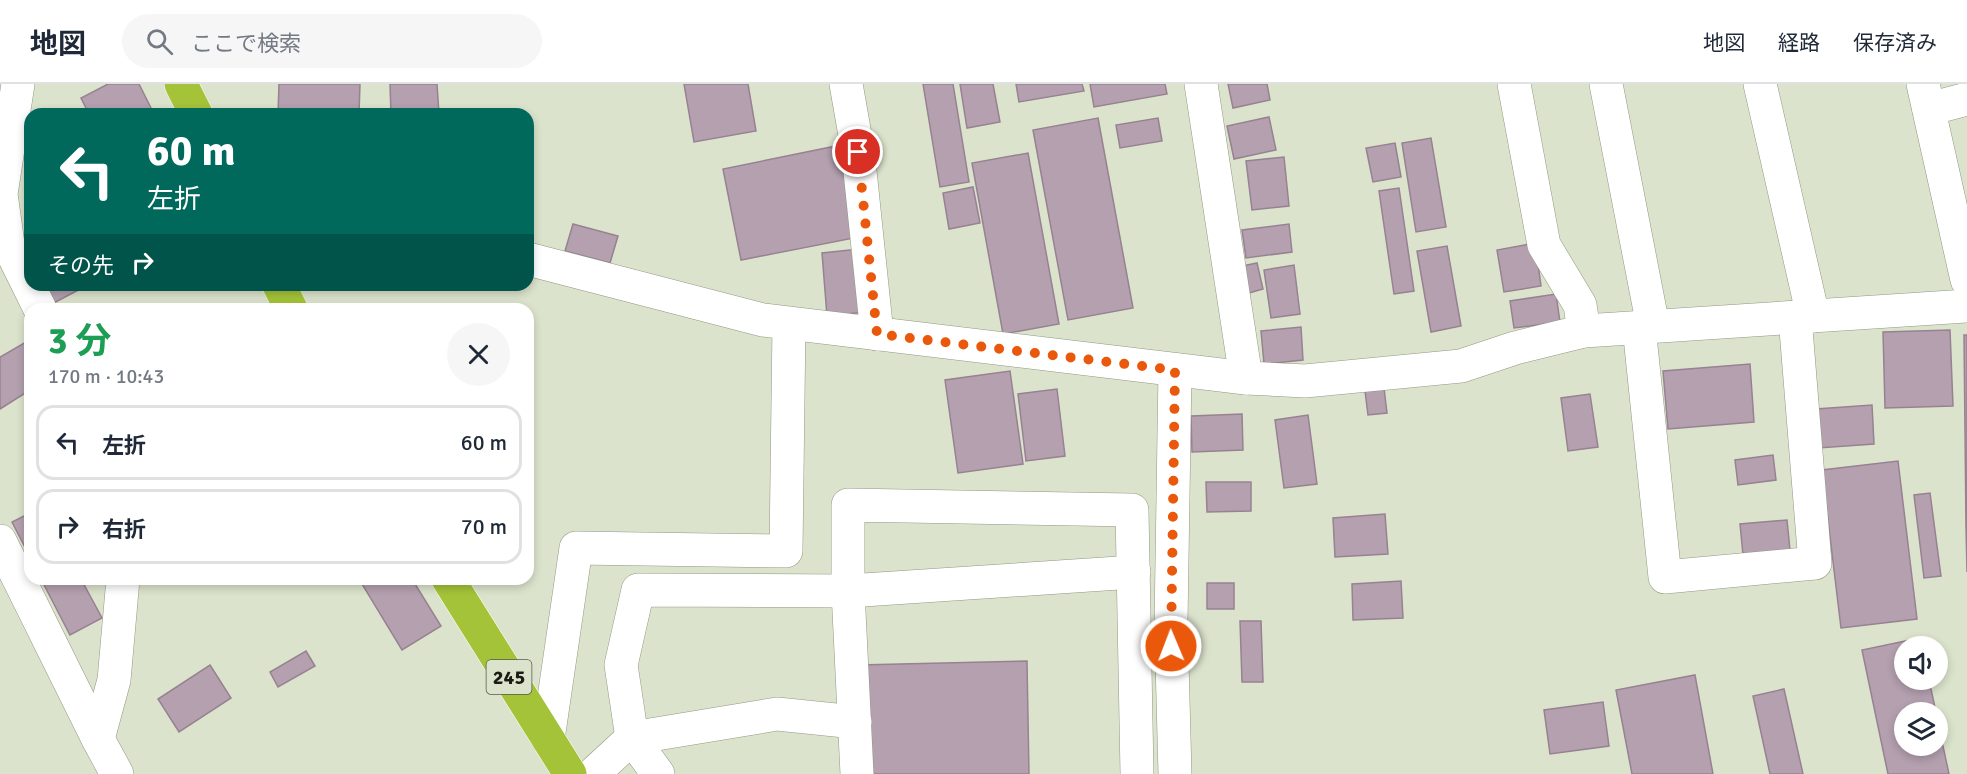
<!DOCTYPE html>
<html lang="ja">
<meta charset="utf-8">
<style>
:root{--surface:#fff;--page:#f6f6f7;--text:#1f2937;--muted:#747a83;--line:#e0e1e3}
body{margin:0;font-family:Signika,"Noto Sans JP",sans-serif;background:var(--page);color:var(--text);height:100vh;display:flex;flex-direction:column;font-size:22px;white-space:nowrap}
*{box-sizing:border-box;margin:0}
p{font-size:20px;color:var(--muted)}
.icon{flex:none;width:33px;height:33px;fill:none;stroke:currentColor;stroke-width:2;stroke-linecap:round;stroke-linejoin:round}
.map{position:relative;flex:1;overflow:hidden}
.details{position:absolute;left:24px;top:219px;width:510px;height:282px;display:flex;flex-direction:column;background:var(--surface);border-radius:18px;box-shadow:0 3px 9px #0003}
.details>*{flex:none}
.hud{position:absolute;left:24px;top:24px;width:510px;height:183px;border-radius:18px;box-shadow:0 3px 9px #0003;background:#00695c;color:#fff;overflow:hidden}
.fabs{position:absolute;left:1894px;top:552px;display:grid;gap:12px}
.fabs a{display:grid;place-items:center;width:54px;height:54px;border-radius:50%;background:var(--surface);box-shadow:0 3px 9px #0003;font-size:30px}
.pin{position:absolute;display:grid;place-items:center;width:51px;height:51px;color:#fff;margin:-26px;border:3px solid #fff;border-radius:50%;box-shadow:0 2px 6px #0007}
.me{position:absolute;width:66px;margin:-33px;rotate:359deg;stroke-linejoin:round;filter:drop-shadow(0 0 4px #0008)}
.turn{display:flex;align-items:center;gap:21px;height:126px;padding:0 24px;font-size:27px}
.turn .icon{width:78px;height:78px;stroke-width:2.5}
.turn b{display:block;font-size:42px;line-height:51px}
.then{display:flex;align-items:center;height:57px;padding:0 24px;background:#0003;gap:12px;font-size:22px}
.round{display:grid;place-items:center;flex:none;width:63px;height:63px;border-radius:32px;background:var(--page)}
.summary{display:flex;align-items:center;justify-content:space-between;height:102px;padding:0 24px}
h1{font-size:36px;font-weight:700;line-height:45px;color:#1e9e55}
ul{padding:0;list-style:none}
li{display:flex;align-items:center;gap:18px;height:75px;margin:0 12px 9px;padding:0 12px;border:3px solid var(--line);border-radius:18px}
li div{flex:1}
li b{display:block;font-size:22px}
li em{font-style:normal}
header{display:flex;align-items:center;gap:36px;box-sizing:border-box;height:84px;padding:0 30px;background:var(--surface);border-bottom:2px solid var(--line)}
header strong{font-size:28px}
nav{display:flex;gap:33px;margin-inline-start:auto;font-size:21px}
.search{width:420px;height:54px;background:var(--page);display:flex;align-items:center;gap:15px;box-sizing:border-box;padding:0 21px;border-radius:33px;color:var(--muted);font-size:22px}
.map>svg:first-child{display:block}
.building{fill:#b4a0af;stroke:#968291;stroke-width:1.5}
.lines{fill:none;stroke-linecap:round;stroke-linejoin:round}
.minor-casing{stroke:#919882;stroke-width:34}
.highway-casing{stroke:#fff;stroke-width:34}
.minor{stroke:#fff;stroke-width:33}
.highway{stroke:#a5c338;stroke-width:33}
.route{stroke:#ea580c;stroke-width:10;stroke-dasharray:0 18}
.labels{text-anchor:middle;stroke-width:4.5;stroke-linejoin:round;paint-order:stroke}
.shield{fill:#dce3cc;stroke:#55584c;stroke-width:1.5}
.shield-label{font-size:20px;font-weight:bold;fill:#1b1d15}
</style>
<header>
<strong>地図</strong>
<div class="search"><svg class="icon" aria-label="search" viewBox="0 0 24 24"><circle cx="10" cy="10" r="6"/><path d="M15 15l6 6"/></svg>ここで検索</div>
<nav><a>地図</a><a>経路</a><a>保存済み</a></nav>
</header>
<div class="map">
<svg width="1967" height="690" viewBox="0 0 1967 690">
<rect width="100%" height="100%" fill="#dce3cc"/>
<!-- building -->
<g class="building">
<path d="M108,0H139L154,30H89L81,14Z"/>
<path d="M279,0H360L359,30H278Z"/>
<path d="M390,0H437L439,30H391Z"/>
<path d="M684,0H748L756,47L694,58Z"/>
<path d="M923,0H953L969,98L940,103Z"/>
<path d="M960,0H993L1000,38L967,44Z"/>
<path d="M1016,0H1082L1084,7L1019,18Z"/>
<path d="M1090,0H1165L1167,10L1094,23Z"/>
<path d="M1228,0H1267L1270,16L1233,24Z"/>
<path d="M1269,33L1276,66L1234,75L1227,42Z"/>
<path d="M1098,34L1133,224L1068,236L1033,46Z"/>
<path d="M1158,34L1162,57L1120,64L1116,41Z"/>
<path d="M1431,54L1446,143L1416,148L1402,59Z"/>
<path d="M1395,59L1401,93L1373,98L1366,64Z"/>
<path d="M841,61L859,153L741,176L723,85Z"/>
<path d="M1028,69L1059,240L1003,250L972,79Z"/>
<path d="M1284,73L1289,122L1252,126L1246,77Z"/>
<path d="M973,103L980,139L949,145L943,109Z"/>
<path d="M1399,104L1414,207L1394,210L1379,107Z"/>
<path d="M573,140L618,152L610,179L565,167Z"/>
<path d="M1289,140L1292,168L1246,174L1242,146Z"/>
<path d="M1535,159L1541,202L1504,208L1497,166Z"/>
<path d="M1447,162L1461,242L1431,248L1417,167Z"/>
<path d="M859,165L865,228L827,232L822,169Z"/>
<path d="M1257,179L1263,205L1249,209L1242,182Z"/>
<path d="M1294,181L1300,230L1271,234L1264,186Z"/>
<path d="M40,201H85L86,202L50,221Z"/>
<path d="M1556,210L1560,238L1514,244L1510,217Z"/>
<path d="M1301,243L1303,276L1264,280L1261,247Z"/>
<path d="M1950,246L1953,322L1885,324L1883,248Z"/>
<path d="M1964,251H1967V488L1966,443Z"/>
<path d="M26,258L30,265V306L0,325V273Z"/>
<path d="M1750,280L1754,338L1668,345L1663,287Z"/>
<path d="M1010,287L1023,380L958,389L945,296Z"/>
<path d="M1384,304L1387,329L1368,331L1365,307Z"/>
<path d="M1057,305L1065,372L1026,377L1018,310Z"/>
<path d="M1590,310L1598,363L1568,367L1561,314Z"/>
<path d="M1872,321L1874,360L1818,364L1816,325Z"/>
<path d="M1242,330L1243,366L1192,368L1191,332Z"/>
<path d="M1308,331L1317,400L1284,404L1275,336Z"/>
<path d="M1773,371L1776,396L1738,401L1735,376Z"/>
<path d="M1898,377L1917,535L1841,544L1822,386Z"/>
<path d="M1206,398H1251V427L1207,428Z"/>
<path d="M1930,409L1941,492L1924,494L1914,411Z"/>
<path d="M30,429V473L12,438Z"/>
<path d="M1385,430L1388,470L1335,473L1333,434Z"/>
<path d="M1787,436L1790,466L1743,471L1740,440Z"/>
<path d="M41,495H81L102,534L70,551Z"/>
<path d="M359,495H412L441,542L402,566Z"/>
<path d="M1401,497L1403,534L1353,536L1352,500Z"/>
<rect x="1207" y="499" width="27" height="26"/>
<path d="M1240,537H1261L1263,598H1242Z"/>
<path d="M1920,554L1922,562H1905V596H1929L1936,628H1905V662H1938V639L1949,690H1888L1862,566Z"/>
<path d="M306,567L315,582L278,603L270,588Z"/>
<path d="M1027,577L1029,690H860L858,581Z"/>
<path d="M210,581L231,614L179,648L158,615Z"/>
<path d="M1695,591L1713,690H1632L1616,606Z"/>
<path d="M1784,605L1803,690H1770L1753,612Z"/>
<path d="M1603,618L1609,662L1550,670L1544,626Z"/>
</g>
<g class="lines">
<defs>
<g id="minor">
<path d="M18,0L1,110L8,160L40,225"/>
<path d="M846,0L858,68L877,250"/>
<path d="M1201,0L1246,294"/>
<path d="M1514,0L1544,161L1580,221L1584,247"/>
<path d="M1606,0L1653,242"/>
<path d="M1760,0L1813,232"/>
<path d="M1923,0L1967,196"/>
<path d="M1929,25L1967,15"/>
<path d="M528,175L763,236L1246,294L1305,297L1461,282L1515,264L1584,247L1967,222"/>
<path d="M1639,243L1665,493L1815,479L1795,233"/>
<path d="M1175,286L1171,540L1175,690"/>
<path d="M0,457L98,655"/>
<path d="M548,655L576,464L786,467L789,240"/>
<path d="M117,690L98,655L114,596L123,495"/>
<path d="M593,690L632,654L777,630L855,638"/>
<path d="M658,690L632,654L621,581L638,506L848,507L1134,488"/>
<path d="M857,690L848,507V421L1132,426L1137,690"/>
</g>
<g id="highway">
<path d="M181,0L196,30"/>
<path d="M279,201L291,225"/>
<path d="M448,495L570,690"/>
</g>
</defs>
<!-- minor casing -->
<use href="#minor" class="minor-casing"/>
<!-- highway casing -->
<use href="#highway" class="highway-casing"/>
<!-- minor -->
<use href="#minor" class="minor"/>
<!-- highway -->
<use href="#highway" class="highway"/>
</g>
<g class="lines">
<!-- route -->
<path class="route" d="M858,68L877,250L1175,286L1171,562"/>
</g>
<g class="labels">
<!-- shield labels -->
<rect class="shield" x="486.5" y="576" width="45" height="34" rx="4.5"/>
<g class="shield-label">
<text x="509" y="600">245</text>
</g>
</g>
</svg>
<div class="fabs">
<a><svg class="icon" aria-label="sound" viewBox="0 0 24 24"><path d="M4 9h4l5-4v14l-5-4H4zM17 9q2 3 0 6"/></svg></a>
<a><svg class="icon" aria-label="layers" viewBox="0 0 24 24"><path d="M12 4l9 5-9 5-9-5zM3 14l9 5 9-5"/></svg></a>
</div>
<div class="pin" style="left:858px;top:68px;background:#d93025"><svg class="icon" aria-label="arrive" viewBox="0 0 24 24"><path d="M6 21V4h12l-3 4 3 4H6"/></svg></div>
<svg class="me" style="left:1171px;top:562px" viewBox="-20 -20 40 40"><circle r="17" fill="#ea580c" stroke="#fff" stroke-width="3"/><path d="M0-11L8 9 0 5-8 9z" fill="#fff"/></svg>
<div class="hud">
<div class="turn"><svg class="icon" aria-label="left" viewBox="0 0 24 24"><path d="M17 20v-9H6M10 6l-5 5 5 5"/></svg><div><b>60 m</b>左折</div></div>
<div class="then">その先<svg class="icon" aria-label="right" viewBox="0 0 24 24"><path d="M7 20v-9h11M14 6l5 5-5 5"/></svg></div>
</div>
<section class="details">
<div class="summary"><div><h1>3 分</h1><p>170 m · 10:43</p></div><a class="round"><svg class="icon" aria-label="close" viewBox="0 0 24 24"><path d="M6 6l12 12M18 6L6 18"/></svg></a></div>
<ul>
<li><svg class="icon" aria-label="left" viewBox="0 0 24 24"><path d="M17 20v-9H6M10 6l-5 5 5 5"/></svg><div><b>左折</b></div><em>60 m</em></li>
<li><svg class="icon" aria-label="right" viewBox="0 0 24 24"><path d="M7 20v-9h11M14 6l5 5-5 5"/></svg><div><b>右折</b></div><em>70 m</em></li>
</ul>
</section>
</div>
